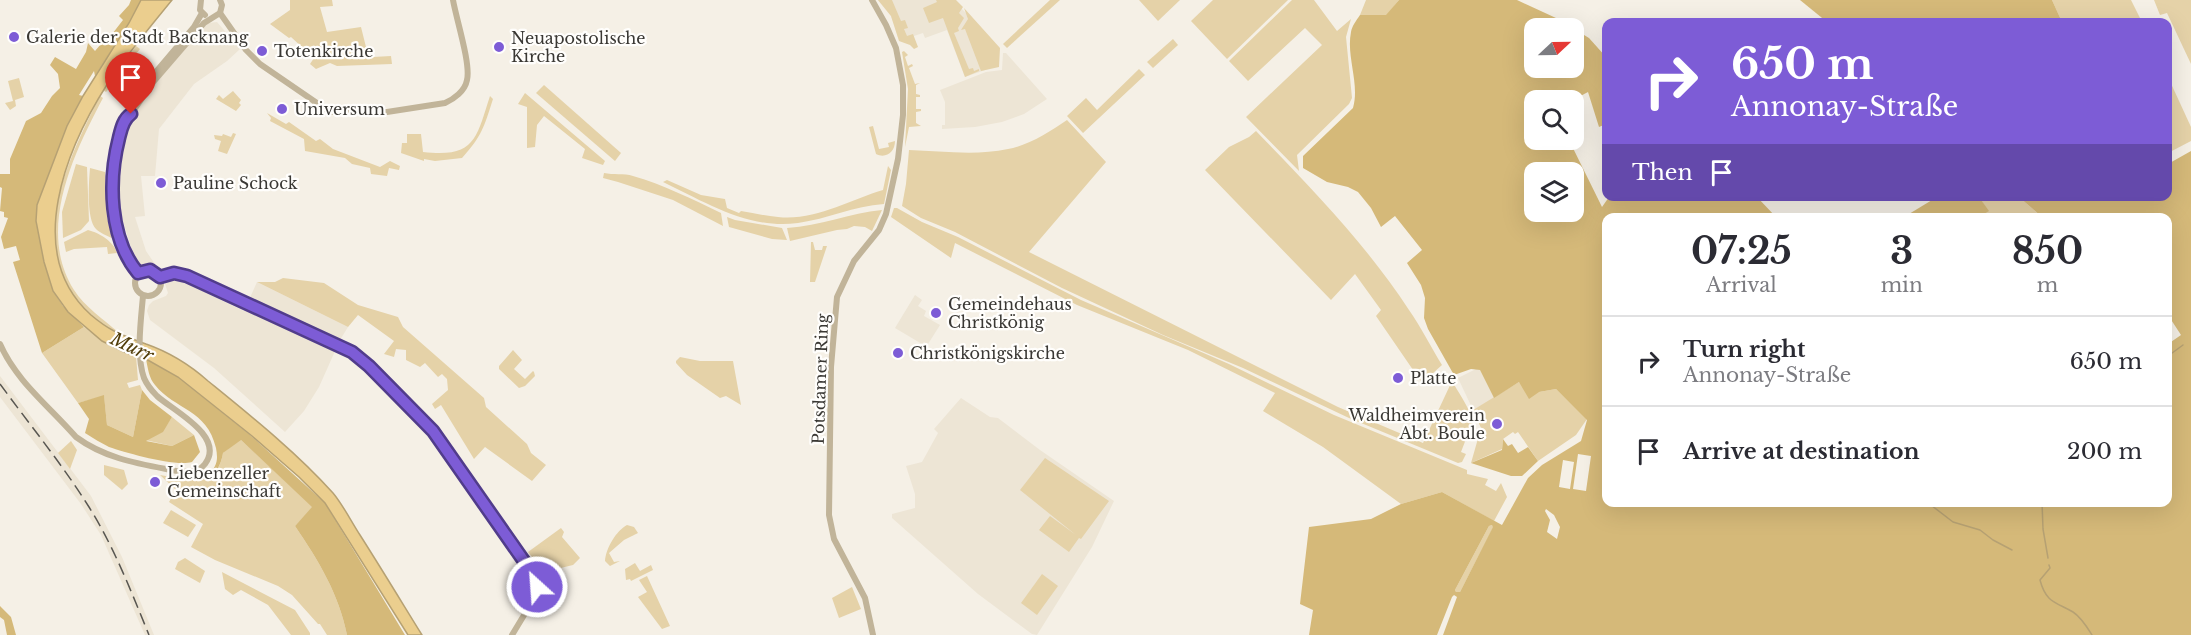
<!DOCTYPE html>
<meta charset="utf-8">
<style>
:root{--surface:#fff;--page:#f2f2f3;--text:#2b2b33;--muted:#7c7c81;--line:#e1e1e2}
body{margin:0;font-family:"Libre Baskerville",serif;background:var(--page);color:var(--text);height:100vh;display:flex;flex-direction:column;font-size:22px;white-space:nowrap}
*{box-sizing:border-box;margin:0}
p{font-size:20px;color:var(--muted)}
.icon{flex:none;width:33px;height:33px;fill:none;stroke:currentColor;stroke-width:2;stroke-linecap:round;stroke-linejoin:round}
.map{position:relative;flex:1;overflow:hidden}
.sheet{position:absolute;left:1602px;top:213px;width:570px;height:294px;display:flex;flex-direction:column;background:var(--surface);border-radius:12px;box-shadow:0 6px 24px #0002}
.sheet>*{flex:none}
.top-card{position:absolute;left:1602px;top:18px;width:570px;height:183px;border-radius:12px;box-shadow:0 6px 24px #0002;background:#7d5cd6;color:#fff;overflow:hidden}
.needle{width:39px;rotate:68deg}
.buttons{position:absolute;left:1524px;top:18px;display:grid;gap:12px}
.buttons a{display:grid;place-items:center;width:60px;height:60px;border-radius:12px;background:var(--surface);box-shadow:0 6px 24px #0002;font-size:30px}
.pin{position:absolute;display:grid;place-items:center;width:51px;height:51px;color:#fff;margin:-62px -26px;border-radius:50% 50% 50% 0;rotate:-45deg;box-shadow:0 0 6px #0007}
.pin .icon{rotate:45deg}
.me{position:absolute;width:66px;margin:-33px;rotate:334deg;stroke-linejoin:round;filter:drop-shadow(0 0 4px #0008)}
.turn{display:flex;align-items:center;gap:21px;height:126px;padding:0 30px;font-size:27px}
.turn .icon{width:78px;height:78px;stroke-width:2.5}
.turn b{display:block;font-size:42px;line-height:51px}
.then{display:flex;align-items:center;height:57px;padding:0 30px;background:#0003;gap:12px;font-size:22px}
.eta{display:flex;justify-content:space-evenly;align-items:center;height:102px;text-align:center}
.eta b{font-size:36px;font-weight:700;line-height:42px}
ul{padding:0;list-style:none}
li{display:flex;align-items:center;gap:18px;height:90px;padding:0 30px;border-top:2px solid var(--line)}
li div{flex:1}
li b{display:block;font-size:22px}
li em{font-style:normal}
.map>svg:first-child{display:block}
.built{fill:#ede5d5}
.green{fill:#e5d2a8}
.forest{fill:#d5b979;fill-rule:evenodd}
.water{fill:#ebce8e;stroke:#b6a173;stroke-width:1.5}
.lines{fill:none;stroke-linecap:round;stroke-linejoin:round}
.stream{stroke:#b6a173;stroke-width:1.5}
.tertiary{stroke:#c1b499;stroke-width:6}
.rail{stroke:#585651;stroke-width:1.5;stroke-dasharray:12 6;stroke-linecap:butt}
.route-casing{stroke:#513c8b;stroke-width:15}
.route{stroke:#7d5cd6;stroke-width:10}
.poi-dot{fill:#7d5cd6;stroke:#fffefc;stroke-width:2}
.labels{text-anchor:middle;stroke-width:4.5;stroke-linejoin:round;paint-order:stroke}
.poi-label{font-size:16px;fill:#3a3834;stroke:#fffefc;text-anchor:start}
.street-label{font-size:16px;fill:#3a3834;stroke:#fffefc}
.water-label{font-size:18px;font-style:italic;fill:#513d09;stroke:#fffefc}
</style>
<div class="map">
<svg width="2191" height="635" viewBox="0 0 2191 635">
<rect width="100%" height="100%" fill="#f5f0e6"/>
<!-- built -->
<g class="built">
<path d="M878,0H953L971,18L988,69L965,77L947,30L925,38L923,33L914,36V38L898,37L891,16Z"/>
<path d="M217,22L240,49L227,61L194,84L159,129L155,176H141L145,216L135,217L146,251L157,267L140,265L134,257L122,218L118,194L120,170L126,133L136,110L153,86L208,23Z"/>
<path d="M1003,53H1006L1047,99L1024,114L1002,122L975,127L942,129V125H945V102L940,90L986,72L1002,70Z"/>
<path d="M173,277L244,311L257,282L348,327L340,340L319,387L304,411L285,432L214,368L150,320L147,311L149,305L153,301L166,296L168,293L165,284Z"/>
<path d="M915,295L922,300L918,306L926,311L924,316L940,325L928,344L924,342L922,344L895,328Z"/>
<path d="M1476,369L1480,370L1494,398L1473,410L1458,378Z"/>
<path d="M0,376L91,496L122,557L154,635H145L101,535L81,504L0,397Z"/>
<path d="M961,398L990,417L998,418L1040,450L1114,501L1092,547L1037,635L1032,634L978,594L892,518V514L915,508V494L906,466L922,462L938,433L934,429Z"/>
</g>
<!-- green -->
<g class="green">
<path d="M290,0H332L333,6L320,7L327,32L361,27L368,55L373,57L391,56L392,64L337,66L330,63L316,69L310,64L316,55L306,47L304,49L291,37L289,38L270,24L290,10Z"/>
<path d="M878,0H892L901,21L905,20L908,28L904,29L907,36L913,34L918,47L914,49L910,45L899,41L891,16Z"/>
<path d="M936,0H956L963,7L959,13L964,18L958,28L959,31L954,33L969,69L973,68L974,71L979,69V71L965,77L943,18L929,23L923,8L937,2Z"/>
<path d="M1050,0H1060L1007,48L1003,44Z"/>
<path d="M1139,0H1180L1158,21Z"/>
<path d="M1213,0H1288L1227,59L1191,21Z"/>
<path d="M1292,0H1314L1337,31L1351,19L1346,37L1352,98L1349,104L1297,155L1299,171L1246,117L1322,45L1305,28L1248,81L1229,61Z"/>
<path d="M1366,0H1399L1386,16L1360,15Z"/>
<path d="M2052,0H2131L2142,22H2062Z"/>
<path d="M2154,0H2191V64L2167,13L2160,15Z"/>
<path d="M964,8L1000,48L999,67L981,71L965,29L961,30L968,19Z"/>
<path d="M1173,39L1178,45L1153,68L1147,62Z"/>
<path d="M136,46L140,49L106,92L103,90Z"/>
<path d="M904,51L908,55L905,57L908,66L912,64L913,66L909,68L915,84L920,83L916,85V94L920,95V97H916V109H921V111L916,112V123L921,126L909,127L905,147L908,89L902,52Z"/>
<path d="M1139,69L1145,75L1083,133L1067,116L1086,98L1097,110Z"/>
<path d="M2168,77L2191,127V141L2168,153Z"/>
<path d="M19,78L24,97L15,100L16,106L10,110L5,103L13,101L8,81Z"/>
<path d="M544,85L621,153L615,161L536,93Z"/>
<path d="M233,91L241,100L239,103L241,105L236,111L216,99L219,95L223,99Z"/>
<path d="M525,93L605,161L603,165L582,158L585,149L544,116L537,125L535,147L527,148V107L518,104Z"/>
<path d="M100,96L103,98C74,153 36,230 74,290C85,307 103,319 118,332C103,329 92,316 82,305C25,245 69,157 100,96Z"/>
<path d="M490,96L493,99C484,127 482,136 462,158L435,161L424,159V161L401,153L402,143H407V134H421L423,152C475,158 476,139 490,96Z"/>
<path d="M267,113L286,124L289,122L316,141L320,139L333,149L380,167L390,161L400,166L399,170L389,168L387,176L371,174L370,168L352,164L345,158L305,151L304,139L270,121L271,118Z"/>
<path d="M1067,120L1106,162L1029,252L1338,407L1423,443L1452,381C1462,399 1480,420 1471,441L1466,439L1461,452L1466,454L1462,462L1458,463L1349,418L1243,368L1163,335L1062,288L955,232L921,218L902,206L906,184L909,150C941,151 976,156 1008,149C1030,145 1049,132 1067,120Z"/>
<path d="M873,126L879,149L889,147L888,143L895,141C895,152 886,159 876,154L869,127Z"/>
<path d="M1256,131C1310,187 1366,244 1409,310C1421,327 1431,347 1442,365L1422,383L1376,316L1381,310L1355,274L1331,300L1205,170L1229,147L1249,137Z"/>
<path d="M233,133L236,134L227,154L218,151L221,141L215,139L214,135L222,136L223,134L231,137Z"/>
<path d="M76,164L87,167L89,221L81,230L63,238L62,212Z"/>
<path d="M888,166L891,170L884,204C854,206 827,219 798,223C749,230 705,202 663,182L667,180L701,195L725,199L727,208L739,213L741,211C753,213 766,216 778,217C815,221 849,200 883,190Z"/>
<path d="M90,168L105,172L107,217L112,238C107,236 100,233 96,229C86,219 89,181 90,168Z"/>
<path d="M604,173C613,175 624,173 633,176C664,185 692,199 721,213L723,226L673,200L618,182L603,178Z"/>
<path d="M1979,197H2019L2042,217H1979L1988,211Z"/>
<path d="M894,208H897L922,222L958,237L1081,300L1229,364L1334,415L1467,470V474L1488,479L1485,485L1496,491L1501,483L1507,497L1494,521L1442,492L1401,504L1323,447L1263,411L1275,393L1188,350L1077,305L955,243L951,258L891,217Z"/>
<path d="M882,210L872,231L865,227L854,226L847,229L837,230L790,241L787,228C820,226 850,213 882,210Z"/>
<path d="M727,217L735,220L782,228L787,240L772,239L729,227Z"/>
<path d="M88,230C100,233 114,242 117,253L108,254L107,247L74,249L66,252L64,242Z"/>
<path d="M811,242H813L815,250H822L823,246H827L815,282H810Z"/>
<path d="M283,278L324,283L358,305L398,317L403,327L484,398L486,407L527,444L531,453L546,465L532,481L485,447L474,459L441,405L435,409L432,404L448,390L447,379L442,374L438,377L425,363L420,367L406,360V350L396,349L394,357L384,354L394,341L358,315L348,327L257,282H275Z"/>
<path d="M84,327L108,345L136,356L138,380L127,383L129,388L140,385L142,390L133,437L107,425L104,396L78,403L42,353Z"/>
<path d="M513,350L522,360L514,369L525,379L533,371L534,372L535,376L525,386L519,388L499,369V366Z"/>
<path d="M680,357L700,361H733L741,405L726,396L720,398L687,375L676,363V361Z"/>
<path d="M1519,382L1539,392L1556,389L1587,419L1576,435L1538,461L1518,432L1515,434L1513,432L1503,439L1502,449L1471,463L1481,428L1473,410Z"/>
<path d="M172,417L194,435L172,446L145,440L162,432Z"/>
<path d="M240,439L313,507L295,526C318,560 339,594 347,635H327L320,624H318L292,595L278,586L215,560L191,547L203,524L169,502L176,490L160,475C187,479 217,490 223,453Z"/>
<path d="M71,441L77,450L70,469L58,453Z"/>
<path d="M1045,458L1109,501L1081,539L1079,538L1069,552L1039,530L1050,516L1076,535L1020,490Z"/>
<path d="M104,465L124,470L128,484L122,490L104,475Z"/>
<path d="M171,510L196,525L188,537L163,523Z"/>
<path d="M627,525L634,527L638,533L624,540L609,553L614,562L620,561L610,566L605,561C606,548 616,531 627,525Z"/>
<path d="M1492,525L1494,526L1460,592H1456L1455,590L1489,526Z"/>
<path d="M561,528L564,532L562,537L580,558L573,565L544,572L528,552Z"/>
<path d="M185,558L205,571L200,583L175,569L178,562Z"/>
<path d="M635,563L640,571L651,565L653,570L631,581L630,579L626,580L625,569Z"/>
<path d="M222,572L295,610L310,633V635H291L268,605L241,590L233,595L225,589Z"/>
<path d="M1042,574L1058,586L1037,615L1021,603Z"/>
<path d="M647,576L670,626L662,629L638,597L647,592L639,580Z"/>
<path d="M852,587L861,609L839,618L832,598Z"/>
</g>
<!-- forest -->
<g class="forest">
<path d="M131,0H141L129,23L95,76L94,71L79,95L83,96L67,126L37,205L36,221L44,262L53,291L63,306L84,327L42,353L13,262L20,260L16,246L4,249L1,237L8,218L4,217V212L0,211L2,188L0,187V174H10V159L26,121L41,113L52,96L60,88L58,74L50,65L55,57L76,69L86,52L88,43L95,51L101,44L95,38L99,37L102,33L109,38L123,20L119,16L129,5Z"/>
<path d="M1399,0H1517L1556,18L1589,38L1606,57V124L1599,127L1588,92L1573,100H1534V140H1569L1602,207L1609,197H1757L1776,217L1606,218V502H2168V344L2181,335L2168,315V218L2042,217L2019,197L2168,196V164L2191,151V635H1443L1457,597L1454,595L1452,597L1437,635H1309L1313,610L1300,604L1309,527L1371,519L1401,504L1442,492L1502,525L1528,478L1542,465L1581,441L1587,420L1556,389L1539,392L1529,399L1519,382L1494,398L1480,370L1471,369L1454,375L1428,329L1424,318L1425,298L1421,285L1407,263L1422,250L1395,216L1381,227L1371,208L1358,192L1348,187L1327,182L1303,168V156L1353,108C1360,83 1346,57 1351,32C1352,26 1356,21 1360,15H1386ZM1574,28V68H1534V28ZM1574,172V212H1534V172ZM1578,454L1591,456L1586,491L1573,489ZM1563,460L1574,462L1570,489L1559,487ZM1546,509L1554,515L1560,527L1557,539L1547,532L1550,520L1545,511ZM1492,525L1493,527L1460,592H1456L1455,590L1489,526Z"/>
<path d="M1800,0H2052L2062,22H1827Z"/>
<path d="M1937,197H1979L1989,211L1979,217H1904Z"/>
<path d="M146,359L178,377L249,434L325,503L405,635H347C339,594 318,560 295,526L312,507L241,440L223,453C220,472 209,483 188,479C200,479 210,477 215,466C218,460 217,454 216,448C207,409 175,410 155,385C149,378 148,369 146,359Z"/>
<path d="M142,390L150,400L172,417L163,432L146,441L172,446L194,435L200,452L192,462C175,467 127,453 109,447C101,443 93,438 85,433L89,419L78,403L104,395L107,425L133,437Z"/>
<path d="M1503,439L1508,446L1512,444L1518,453L1528,447L1538,461L1522,476H1511L1471,463L1502,450Z"/>
<path d="M0,606L11,617L16,635H7L4,620L0,617Z"/>
</g>
<!-- water -->
<path class="water" d="M141,0H172C150,27 127,54 108,83C67,147 22,253 91,315C111,332 122,335 146,344C169,352 190,365 208,381C251,416 296,452 333,493C343,505 351,521 360,535C381,568 401,601 422,635H408L325,503L299,477L252,436L178,377L146,359L124,352L102,341L68,312L53,291L44,262L36,221L37,205L67,126L83,96L129,23Z"/>
<g class="lines">
<!-- stream -->
<g class="stream">
<path d="M2168,356L2183,345"/>
<path d="M1927,502L1953,522L1980,530L1993,540L2012,550"/>
<path d="M2042,502L2043,529L2048,558"/>
<path d="M2049,565L2050,568L2040,580C2046,603 2056,602 2073,612C2081,617 2087,627 2092,635"/>
</g>
<!-- tertiary -->
<g class="tertiary">
<path d="M201,0L200,10L205,15"/>
<path d="M872,0L886,25L896,48L903,85V115L898,159L886,214L879,230L854,261L837,297L831,367L829,515L834,539L865,598L873,635"/>
<path d="M220,13L246,50L260,64L330,112H387L445,103C454,99 465,91 467,80C471,64 456,18 453,0"/>
<path d="M127,116L131,114L154,81L204,23L220,13L222,5L220,0"/>
<circle cx="148" cy="283" r="13"/>
<path d="M138,273C110,239 108,184 118,143C120,134 125,125 127,116C129,109 130,106 133,99L194,27L202,13"/>
<path d="M160,277L174,273L187,276L341,345L369,366L433,431L536,581L535,597L512,635"/>
<path d="M0,344C16,381 50,407 76,437C103,457 134,463 166,469C177,471 196,476 205,464C226,436 172,410 157,396C152,391 147,385 144,378C136,356 141,319 143,296"/>
</g>
<!-- rail -->
<path class="rail" d="M0,384C30,425 62,464 89,507C114,547 131,591 149,635"/>
</g>
<g class="lines">
<defs>
<path id="route" d="M131,114C123,119 121,130 119,138C108,181 109,238 138,273L150,270L160,277L174,273L187,276L352,352L369,366L433,431L533,574L537,587"/>
</defs>
<!-- route casing -->
<use href="#route" class="route-casing"/>
<!-- route -->
<use href="#route" class="route"/>
</g>
<!-- markers -->
<g class="poi-dot">
<circle cx="14" cy="37" r="6"/>
<circle cx="499" cy="47" r="6"/>
<circle cx="262" cy="51" r="6"/>
<circle cx="282" cy="109" r="6"/>
<circle cx="161" cy="183" r="6"/>
<circle cx="936" cy="313" r="6"/>
<circle cx="898" cy="353" r="6"/>
<circle cx="1398" cy="378" r="6"/>
<circle cx="1497" cy="424" r="6"/>
<circle cx="155" cy="482" r="6"/>
</g>
<g class="labels">
<!-- poi labels -->
<g class="poi-label">
<text x="26" y="43">Galerie der Stadt Backnang</text>
<text x="511" y="44">Neuapostolische<tspan x="511" dy="18">Kirche</tspan></text>
<text x="274" y="57">Totenkirche</text>
<text x="294" y="115">Universum</text>
<text x="173" y="189">Pauline Schock</text>
<text x="948" y="310">Gemeindehaus<tspan x="948" dy="18">Christkönig</tspan></text>
<text x="910" y="359">Christkönigskirche</text>
<text x="1410" y="384">Platte</text>
<text x="1485" y="421" text-anchor="end">Waldheimverein<tspan x="1485" dy="18">Abt. Boule</tspan></text>
<text x="167" y="479">Liebenzeller<tspan x="167" dy="18">Gemeinschaft</tspan></text>
</g>
<!-- street labels -->
<g class="street-label">
<text transform="translate(820 379) rotate(-88)" y="6">Potsdamer Ring</text>
</g>
<!-- water labels -->
<g class="water-label">
<text transform="translate(132 347) rotate(25)" y="6">Murr</text>
</g>
</g>
</svg>
<div class="buttons">
<a><svg class="needle" viewBox="-14 -14 28 28"><path d="M0-13l5 13h-10z" fill="#e53935"/><path d="M0 13l5-13h-10z" fill="#7c7c81"/></svg></a>
<a><svg class="icon" aria-label="search" viewBox="0 0 24 24"><circle cx="10" cy="10" r="6"/><path d="M15 15l6 6"/></svg></a>
<a><svg class="icon" aria-label="layers" viewBox="0 0 24 24"><path d="M12 4l9 5-9 5-9-5zM3 14l9 5 9-5"/></svg></a>
</div>
<div class="pin" style="left:131px;top:114px;background:#d93025"><svg class="icon" aria-label="arrive" viewBox="0 0 24 24"><path d="M6 21V4h12l-3 4 3 4H6"/></svg></div>
<svg class="me" style="left:537px;top:587px" viewBox="-20 -20 40 40"><circle r="17" fill="#7d5cd6" stroke="#fff" stroke-width="3"/><path d="M0-11L8 9 0 5-8 9z" fill="#fff"/></svg>
<div class="top-card">
<div class="turn"><svg class="icon" aria-label="right" viewBox="0 0 24 24"><path d="M7 20v-9h11M14 6l5 5-5 5"/></svg><div><b>650 m</b>Annonay-Straße</div></div>
<div class="then">Then<svg class="icon" aria-label="arrive" viewBox="0 0 24 24"><path d="M6 21V4h12l-3 4 3 4H6"/></svg></div>
</div>
<section class="sheet">
<div class="eta">
<div><b>07:25</b><p>Arrival</p></div>
<div><b>3</b><p>min</p></div>
<div><b>850</b><p>m</p></div>
</div>
<ul>
<li><svg class="icon" aria-label="right" viewBox="0 0 24 24"><path d="M7 20v-9h11M14 6l5 5-5 5"/></svg><div><b>Turn right</b><p>Annonay-Straße</p></div><em>650 m</em></li>
<li><svg class="icon" aria-label="arrive" viewBox="0 0 24 24"><path d="M6 21V4h12l-3 4 3 4H6"/></svg><div><b>Arrive at destination</b></div><em>200 m</em></li>
</ul>
</section>
</div>
